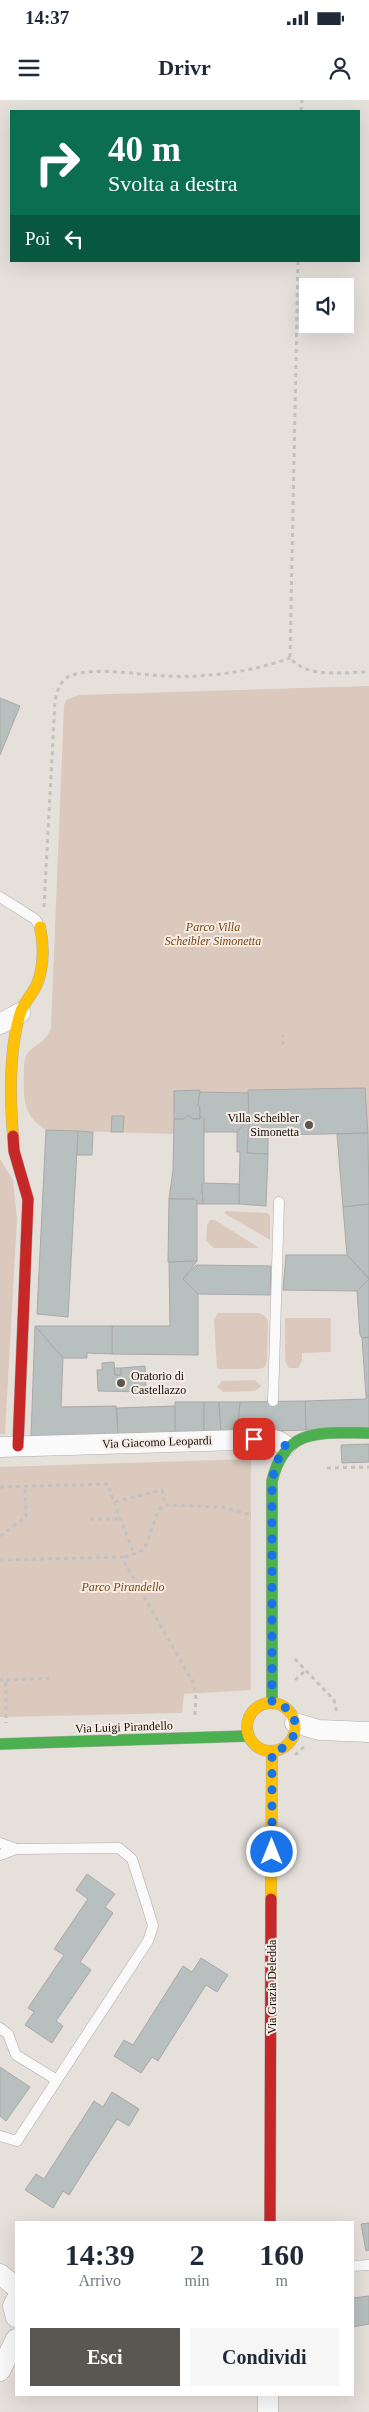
<!DOCTYPE html>
<html lang="it">
<style>
:root{--surface:#fff;--page:#f6f6f7;--text:#1f2937;--muted:#747a83;--accent:#5a5652}
body{margin:0;font-family:Georgia,serif;background:var(--page);color:var(--text);height:100vh;display:flex;flex-direction:column;font-size:19px;white-space:nowrap}
*{box-sizing:border-box;margin:0}
p{font-size:16px;color:var(--muted)}
.icon{flex:none;width:28px;height:28px;fill:none;stroke:currentColor;stroke-width:2;stroke-linecap:round;stroke-linejoin:round}
.map{position:relative;flex:1;overflow:hidden}
.details{position:absolute;left:15px;top:2121px;width:339px;height:175px;display:flex;flex-direction:column;background:var(--surface);border-radius:0px;box-shadow:0 5px 20px #0002}
.details>*{flex:none}
.guide{position:absolute;left:10px;top:10px;width:350px;height:152px;border-radius:0px;box-shadow:0 5px 20px #0002;background:#0b6e4f;color:#fff;overflow:hidden}
.controls{position:absolute;left:299px;top:178px;display:grid;gap:10px}
.controls a{display:grid;place-items:center;width:55px;height:55px;border-radius:0px;background:var(--surface);box-shadow:0 5px 20px #0002;font-size:25px}
.pin{position:absolute;display:grid;place-items:center;width:42px;height:42px;color:#fff;margin:-21px;border-radius:10px;box-shadow:0 2px 8px #0006}
.me{position:absolute;width:55px;margin:-28px;rotate:0deg;stroke-linejoin:round;filter:drop-shadow(0 0 4px #0008)}
.turn{display:flex;align-items:center;gap:18px;height:105px;padding:0 15px;font-size:22px}
.turn .icon{width:65px;height:65px;stroke-width:2.5}
.turn b{display:block;font-size:35px;line-height:42px}
.then{display:flex;align-items:center;height:48px;padding:0 15px;background:#0003;gap:10px;font-size:19px}
.eta{display:flex;justify-content:space-evenly;align-items:center;height:85px;text-align:center}
.eta b{font-size:30px;font-weight:700;line-height:35px}
.cta{display:flex;gap:10px;margin-top:auto;padding:10px 15px}
.cta a{flex:1;height:58px;border-radius:0px;background:var(--accent);color:#fff;font-size:20px;font-weight:700;line-height:58px;text-align:center}
.cta a+a{background:var(--page);color:var(--text)}
.status{display:flex;justify-content:space-between;align-items:center;height:35px;padding:0 25px;background:var(--surface);direction:ltr}
.status svg{height:14px;fill:currentColor}
header{display:flex;justify-content:space-between;align-items:center;height:65px;padding:0 15px;background:var(--surface);font-size:22px;font-weight:700}
.map>svg:first-child{display:block}
.green{fill:#dac9bc}
.building{fill:#b7c0be;stroke:#a9a9a7}
.lines{fill:none;stroke-linecap:round;stroke-linejoin:round}
.lane-casing{stroke:#b0aca8;stroke-width:11}
.street-casing{stroke:#b0aca8;stroke-width:21}
.fast-casing{stroke:#b0aca8;stroke-width:12}
.slow-casing{stroke:#b0aca8;stroke-width:12}
.jam-casing{stroke:#b0aca8;stroke-width:12}
.path{stroke:#c4c2c0;stroke-width:3;stroke-dasharray:4 4;stroke-linecap:butt}
.lane{stroke:#fbfafa;stroke-width:10}
.street{stroke:#fbfafa;stroke-width:20}
.fast{stroke:#4caf50;stroke-width:11}
.slow{stroke:#ffc107;stroke-width:11}
.jam{stroke:#c62828;stroke-width:11}
.route{stroke:#1a73e8;stroke-width:9;stroke-dasharray:0 16.2}
.poi-dot{fill:#5a5652;stroke:#f7ece4;stroke-width:2}
.labels{text-anchor:middle;stroke-width:4;stroke-linejoin:round;paint-order:stroke}
.park-label{font-size:12px;font-style:italic;fill:#794614;stroke:#f7ece4}
.poi-label{font-size:12px;fill:#0e0b09;stroke:#f7ece4;text-anchor:end}
.street-label{font-size:12px;fill:#0e0b09;stroke:#f7ece4}
</style>
<div class="status"><b>14:37</b><svg viewBox="0 0 49 12"><path d="M0 12V9h3v3zM5 12V6h3v6zM10 12V3h3v9zM15 12V0h3v12zM26 1h20v11H26zM47 4h2v5h-2z"/></svg></div>
<header><svg class="icon" aria-label="menu" viewBox="0 0 24 24"><path d="M4 6h16M4 12h16M4 18h16"/></svg>Drivr<svg class="icon" aria-label="person" viewBox="0 0 24 24"><circle cx="12" cy="8" r="4"/><path d="M4 21q1-7 8-7t8 7"/></svg></header>
<div class="map">
<svg width="369" height="2312" viewBox="0 0 369 2312">
<rect width="100%" height="100%" fill="#e6e0db"/>
<!-- green -->
<g class="green">
<path d="M369,586V1041L365,989L248,990V993L174,991V1034L46,1030C24,1017 23,999 24,976C24,968 23,960 28,953C37,942 44,945 51,928L64,606L66,600L79,595Z"/>
<path d="M0,1059L13,1080L17,1119L5,1334H0Z"/>
<path d="M226,1111L267,1113L270,1116V1140L224,1113Z"/>
<path d="M210,1120H215L259,1148H214L206,1141L207,1125Z"/>
<path d="M218,1213H259L265,1216L268,1221L267,1261L265,1267L259,1269H217L214,1220Z"/>
<path d="M285,1218H331V1252L302,1253V1261L298,1268H289L285,1261Z"/>
<path d="M255,1280L261,1286L255,1291L223,1292L217,1287L222,1281Z"/>
<path d="M251,1359V1590L184,1594L182,1613L0,1617V1367Z"/>
</g>
<!-- building -->
<g class="building">
<path d="M0,598L20,606L0,655Z"/>
<path d="M365,988L368,1033L277,1035V1037H268V1054L247,1053V1035L249,1033L248,990Z"/>
<path d="M200,990L198,1005L200,1007V1019H193L188,1015L184,1019H174V991Z"/>
<path d="M200,992L248,993L249,1019L237,1032H204V1019L200,1016V1007L198,1005Z"/>
<path d="M188,1015L193,1019H200V1016L204,1019V1083L201,1093H203V1104H198L194,1099H169L173,1070L174,1019H184Z"/>
<path d="M112,1016H124L123,1032H111Z"/>
<path d="M249,1019L247,1053L268,1054L266,1106L239,1104L240,1052H237V1032Z"/>
<path d="M46,1030L78,1031L68,1217L37,1214Z"/>
<path d="M78,1031L93,1032L92,1055H77Z"/>
<path d="M368,1033L369,1104L343,1107L337,1034Z"/>
<path d="M202,1083L239,1084V1104H203Z"/>
<path d="M169,1099H194L197,1101V1161L168,1162Z"/>
<path d="M369,1104V1178L347,1155L343,1107Z"/>
<path d="M286,1155H347L369,1179L357,1191L283,1190Z"/>
<path d="M197,1161L183,1179L198,1194V1255L112,1254V1226H170L169,1162Z"/>
<path d="M196,1165L271,1166L270,1195L198,1194L183,1179Z"/>
<path d="M369,1179V1237L362,1238L360,1235L357,1191Z"/>
<path d="M35,1226H112V1254L87,1253V1258H63Z"/>
<path d="M35,1226L63,1258L61,1307L116,1306L118,1335L31,1337Z"/>
<path d="M369,1237V1296H366L362,1238Z"/>
<path d="M114,1262L115,1275H121V1268L145,1266L146,1292L98,1291L97,1270H102V1263Z"/>
<path d="M114,1268H121V1275H115Z"/>
<path d="M366,1296H369V1329L306,1330L305,1301L366,1299Z"/>
<path d="M305,1301L306,1330L237,1332L240,1302Z"/>
<path d="M175,1302H204V1332L175,1333Z"/>
<path d="M204,1302H219L221,1332H204Z"/>
<path d="M219,1302H240L237,1332H221Z"/>
<path d="M175,1306V1333L118,1335L117,1308Z"/>
<path d="M369,1344V1362L342,1363L341,1345Z"/>
<path d="M87,1774L115,1794L105,1807L113,1813L80,1862L91,1870L56,1921L63,1926L52,1943L25,1925L34,1912L28,1908L64,1855L54,1849L88,1799L76,1790Z"/>
<path d="M201,1858L228,1875L217,1892L206,1885L158,1961L152,1957L141,1973L114,1956L124,1940L133,1945L183,1866L192,1872Z"/>
<path d="M0,1967L30,1987L6,2021L0,2016Z"/>
<path d="M112,1992L139,2009L129,2026L117,2019L69,2095L63,2091L53,2108L25,2090L36,2074L44,2079L94,2001L103,2007Z"/>
<path d="M369,2123V2150L366,2151L361,2124Z"/>
<path d="M369,2196V2224L353,2227L352,2198Z"/>
</g>
<g class="lines">
<defs>
<g id="lane">
<path d="M0,797L35,819L39,825"/>
<path d="M273,1301L279,1102"/>
<path d="M0,1743L16,1749"/>
<path d="M0,1755L16,1749L119,1748L132,1759L147,1806L153,1826L148,1841L17,2041L0,2036"/>
<path d="M0,1928L8,1934L16,1955L57,1980"/>
<path d="M352,2166L369,2165"/>
</g>
<g id="street">
<path d="M0,924L20,913"/>
<path d="M0,1347L269,1339L278,1341L286,1346"/>
<path d="M295,1623L319,1630L369,1632"/>
<path d="M0,2174L16,2187"/>
<path d="M16,2200L13,2206L16,2217"/>
<path d="M0,2271L16,2239"/>
<path d="M268,2312V2295"/>
</g>
<g id="fast">
<path d="M272,1603V1381C285,1326 322,1333 369,1333"/>
<path d="M0,1644L248,1636"/>
</g>
<g id="slow">
<path d="M13,1036C10,999 9,950 20,914C23,903 33,894 37,884C44,867 44,844 40,827"/>
<circle cx="271" cy="1627" r="24"/>
<path d="M271,1799L272,1652"/>
</g>
<g id="jam">
<path d="M13,1036L14,1051L28,1099L18,1346"/>
<path d="M270,2122L271,1799"/>
</g>
</defs>
<!-- lane casing -->
<use href="#lane" class="lane-casing"/>
<!-- street casing -->
<use href="#street" class="street-casing"/>
<!-- fast casing -->
<use href="#fast" class="fast-casing"/>
<!-- slow casing -->
<use href="#slow" class="slow-casing"/>
<!-- jam casing -->
<use href="#jam" class="jam-casing"/>
<!-- path -->
<g class="path">
<path d="M301,11L302,0"/>
<path d="M298,161L290,558C309,579 343,572 369,572"/>
<path d="M44,807L55,601C57,592 60,580 70,576C95,566 138,575 165,576C207,578 251,572 290,558"/>
<path d="M283,945V935"/>
<path d="M327,1368L369,1367"/>
<path d="M0,1387L108,1384L114,1402L162,1390L165,1405"/>
<path d="M114,1402L134,1454"/>
<path d="M90,1419H121"/>
<path d="M0,1436L26,1417L25,1386"/>
<path d="M0,1460L125,1457"/>
<path d="M295,1559L334,1600L337,1614"/>
<path d="M0,1580H6V1623"/>
<path d="M6,1580L53,1578"/>
<path d="M295,1580L306,1570"/>
<path d="M195,1615L196,1598L194,1584L125,1463V1457L144,1450L158,1411L165,1405L223,1407L251,1415"/>
<path d="M295,1655L305,1646"/>
</g>
<!-- lane -->
<use href="#lane" class="lane"/>
<!-- street -->
<use href="#street" class="street"/>
<!-- fast -->
<use href="#fast" class="fast"/>
<!-- slow -->
<use href="#slow" class="slow"/>
<!-- jam -->
<use href="#jam" class="jam"/>
</g>
<g class="lines">
<!-- route -->
<path class="route" d="M254,1339L274,1340L286,1346L276,1363L272,1381V1603C304,1607 302,1646 272,1652V1752"/>
</g>
<!-- markers -->
<g class="poi-dot">
<circle cx="309" cy="1025" r="5"/>
<circle cx="121" cy="1283" r="5"/>
</g>
<g class="labels">
<!-- park labels -->
<g class="park-label">
<text x="213" y="831">Parco Villa<tspan x="213" dy="14">Scheibler Simonetta</tspan></text>
<text x="123" y="1491">Parco Pirandello</text>
</g>
<!-- poi labels -->
<g class="poi-label">
<text x="299" y="1022">Villa Scheibler<tspan x="299" dy="14">Simonetta</tspan></text>
<text x="131" y="1280" text-anchor="start">Oratorio di<tspan x="131" dy="14">Castellazzo</tspan></text>
</g>
<!-- street labels -->
<g class="street-label">
<text transform="translate(157 1342) rotate(-2)" y="4">Via Giacomo Leopardi</text>
<text transform="translate(124 1627) rotate(-2)" y="4">Via Luigi Pirandello</text>
<text transform="translate(272 1887) rotate(-90)" y="4">Via Grazia Deledda</text>
</g>
</g>
</svg>
<div class="controls">
<a><svg class="icon" aria-label="sound" viewBox="0 0 24 24"><path d="M4 9h4l5-4v14l-5-4H4zM17 9q2 3 0 6"/></svg></a>
</div>
<div class="pin" style="left:254px;top:1339px;background:#d93025"><svg class="icon" aria-label="arrive" viewBox="0 0 24 24"><path d="M6 21V4h12l-3 4 3 4H6"/></svg></div>
<svg class="me" style="left:272px;top:1752px" viewBox="-20 -20 40 40"><circle r="17" fill="#1a73e8" stroke="#fff" stroke-width="3"/><path d="M0-11L8 9 0 5-8 9z" fill="#fff"/></svg>
<div class="guide">
<div class="turn"><svg class="icon" aria-label="right" viewBox="0 0 24 24"><path d="M7 20v-9h11M14 6l5 5-5 5"/></svg><div><b>40 m</b>Svolta a destra</div></div>
<div class="then">Poi<svg class="icon" aria-label="left" viewBox="0 0 24 24"><path d="M17 20v-9H6M10 6l-5 5 5 5"/></svg></div>
</div>
<section class="details">
<div class="eta">
<div><b>14:39</b><p>Arrivo</p></div>
<div><b>2</b><p>min</p></div>
<div><b>160</b><p>m</p></div>
</div>
<div class="cta"><a>Esci</a><a>Condividi</a></div>
</section>
</div>
